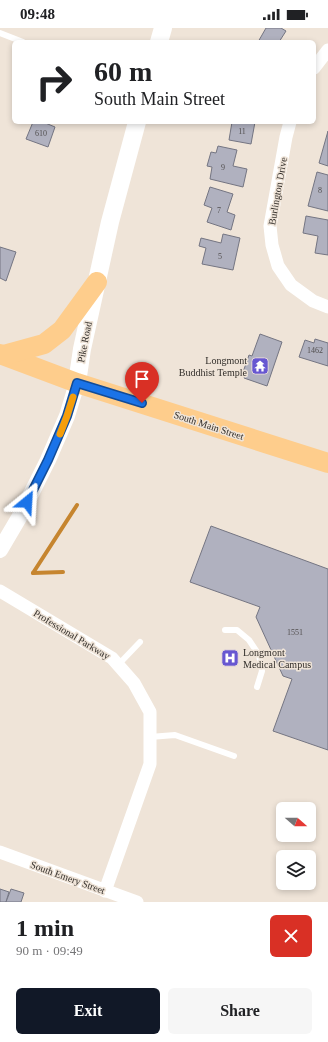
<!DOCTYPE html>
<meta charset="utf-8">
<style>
:root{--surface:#fff;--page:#f6f6f6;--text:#202124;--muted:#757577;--accent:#111827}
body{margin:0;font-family:Georgia,serif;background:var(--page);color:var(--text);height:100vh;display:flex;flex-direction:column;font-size:15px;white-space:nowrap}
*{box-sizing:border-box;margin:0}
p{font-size:13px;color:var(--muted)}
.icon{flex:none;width:22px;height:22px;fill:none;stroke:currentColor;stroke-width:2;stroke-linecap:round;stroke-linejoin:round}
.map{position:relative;height:874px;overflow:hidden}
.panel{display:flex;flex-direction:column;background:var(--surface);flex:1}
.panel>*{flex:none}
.hud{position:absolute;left:12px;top:12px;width:304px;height:84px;border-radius:6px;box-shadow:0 2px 6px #0003;background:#fff;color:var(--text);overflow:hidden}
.needle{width:26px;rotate:110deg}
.fabs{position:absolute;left:276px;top:774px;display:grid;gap:8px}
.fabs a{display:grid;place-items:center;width:40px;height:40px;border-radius:6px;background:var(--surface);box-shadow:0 2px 6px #0003;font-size:20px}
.pin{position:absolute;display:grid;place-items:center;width:34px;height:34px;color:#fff;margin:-41px -17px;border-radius:50% 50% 50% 0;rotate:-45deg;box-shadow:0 0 4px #0007}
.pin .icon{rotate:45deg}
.me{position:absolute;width:44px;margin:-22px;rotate:27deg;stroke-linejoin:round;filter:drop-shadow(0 0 3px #0008)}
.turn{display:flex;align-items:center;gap:14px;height:84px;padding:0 16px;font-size:18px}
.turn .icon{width:52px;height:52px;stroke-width:2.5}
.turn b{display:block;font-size:28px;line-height:34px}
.round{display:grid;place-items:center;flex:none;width:42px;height:42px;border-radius:6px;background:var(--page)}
.overview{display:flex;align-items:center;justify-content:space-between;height:68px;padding:0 16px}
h1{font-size:24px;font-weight:700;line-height:30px}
.button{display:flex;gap:8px;margin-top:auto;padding:8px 16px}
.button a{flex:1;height:46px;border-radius:6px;background:var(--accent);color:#fff;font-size:16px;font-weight:700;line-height:46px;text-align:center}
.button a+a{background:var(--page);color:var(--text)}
.status{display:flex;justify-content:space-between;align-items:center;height:28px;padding:0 20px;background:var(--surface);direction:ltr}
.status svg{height:11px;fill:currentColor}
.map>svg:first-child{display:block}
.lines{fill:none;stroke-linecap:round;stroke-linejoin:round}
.stream{stroke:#c6852f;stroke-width:4}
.building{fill:#b0b1bf;stroke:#747582}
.service{stroke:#fff;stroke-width:6}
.minor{stroke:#fff;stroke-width:13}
.tertiary{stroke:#fff;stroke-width:16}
.secondary{stroke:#fff;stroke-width:18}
.primary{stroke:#fecd8c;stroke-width:20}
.route-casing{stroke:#114b97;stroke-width:10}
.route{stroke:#1a73e8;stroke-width:7}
.slow{stroke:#f59e0b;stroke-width:7}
.labels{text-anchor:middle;stroke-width:3;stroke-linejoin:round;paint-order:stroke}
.number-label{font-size:8px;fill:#524f4f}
.street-label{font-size:10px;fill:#322e2a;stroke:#efe4d8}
.poi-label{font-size:10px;fill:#322e2a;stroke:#efe4d8;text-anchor:end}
</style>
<div class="status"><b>09:48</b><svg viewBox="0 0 49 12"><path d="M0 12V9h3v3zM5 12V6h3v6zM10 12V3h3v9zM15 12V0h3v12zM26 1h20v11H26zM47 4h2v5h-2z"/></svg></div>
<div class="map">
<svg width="328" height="874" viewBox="0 0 328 874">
<rect width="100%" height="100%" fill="#efe4d8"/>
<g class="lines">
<!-- stream -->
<g class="stream">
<path d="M33,545L77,477"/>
<path d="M33,545L63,544"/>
</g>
</g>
<!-- building -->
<g class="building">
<path d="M266,0H281L286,3L279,14H258Z"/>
<path d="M33,94H43L55,99L48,119L26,111Z"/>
<path d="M232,94H255L251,116L229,112Z"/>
<path d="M328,103V138L319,135Z"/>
<path d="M218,118L237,122L233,138L247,141L243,159L210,151L212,139L207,138L211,124L216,125Z"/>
<path d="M317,144L328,147V183L308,178Z"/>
<path d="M210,159L233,166L227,184L235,187L231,202L207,194L212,180L204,177Z"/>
<path d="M306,188L328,192V227L315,225L318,208L303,205Z"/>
<path d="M223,206L240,210L233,242L202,236L206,220L199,218L201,210L221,215Z"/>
<path d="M0,219L16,224L6,253L0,250Z"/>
<path d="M260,306L282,314L267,358L244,350L245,348L242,347L249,327L252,328Z"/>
<path d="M315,311L328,315V338L299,329L305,312L314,315Z"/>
<path d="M211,498L328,541V722L273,703L292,651L283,648L256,589L260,579L190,554Z"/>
<path d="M0,861L9,864L6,874H0Z"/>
<path d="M11,861L24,865L21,874H6Z"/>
</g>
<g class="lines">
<!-- service -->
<g class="service">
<path d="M0,5L23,14"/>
<path d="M225,602H237L249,612L259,627L262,643L257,659"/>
<path d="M118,637L140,614"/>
<path d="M150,709L175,707L234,728"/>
</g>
<!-- minor -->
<g class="minor">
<path d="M314,40L328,22"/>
<path d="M290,94L286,109L270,198L272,217L278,238L291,257L313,273L328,279"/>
<path d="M0,563L112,630L134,655L150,684V736L105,863"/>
<path d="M0,824L137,874"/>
</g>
<!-- tertiary -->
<path class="tertiary" d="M0,522L20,488L48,432L67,388L77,355"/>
<!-- secondary -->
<g class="secondary">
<path d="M159,14L163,0"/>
<path d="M77,355L82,321L110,194L137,94"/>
</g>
<!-- primary -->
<g class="primary">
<path d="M0,326L77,355L328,435"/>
<path d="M4,327L44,316L62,302L97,254"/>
</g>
</g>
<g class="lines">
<defs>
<path id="route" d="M27,474L48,432L67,388L77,355L142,375"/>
</defs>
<!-- route casing -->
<use href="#route" class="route-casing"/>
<!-- route -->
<use href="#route" class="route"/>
<!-- slow -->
<path class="slow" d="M60,406L67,388L73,369"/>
</g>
<!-- icons -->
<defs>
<symbol id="temple-square" viewBox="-11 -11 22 22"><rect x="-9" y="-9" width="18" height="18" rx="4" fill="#6757d1" stroke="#efe4d8"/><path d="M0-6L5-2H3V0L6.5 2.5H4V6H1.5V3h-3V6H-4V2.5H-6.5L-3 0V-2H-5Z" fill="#fff"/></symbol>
<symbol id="hospital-square" viewBox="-11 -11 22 22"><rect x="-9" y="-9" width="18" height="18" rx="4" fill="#6757d1" stroke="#efe4d8"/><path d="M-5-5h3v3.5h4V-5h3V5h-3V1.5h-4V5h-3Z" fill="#fff"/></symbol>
</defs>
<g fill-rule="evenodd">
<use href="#temple-square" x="250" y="328" width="20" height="20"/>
<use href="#hospital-square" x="220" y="620" width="20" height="20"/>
</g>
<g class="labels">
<!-- number labels -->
<g class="number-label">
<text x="242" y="106">11</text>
<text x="41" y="108">610</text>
<text x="223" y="142">9</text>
<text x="320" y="165">8</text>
<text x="219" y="185">7</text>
<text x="220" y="231">5</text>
<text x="315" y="325">1462</text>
<text x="295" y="607">1551</text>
</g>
<!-- street labels -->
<g class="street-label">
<text transform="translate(277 163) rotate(-80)" y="4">Burlington Drive</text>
<text transform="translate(84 314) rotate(-79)" y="4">Pike Road</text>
<text transform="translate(209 397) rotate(18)" y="4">South Main Street</text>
<text transform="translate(72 606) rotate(31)" y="4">Professional Parkway</text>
<text transform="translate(68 849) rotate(20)" y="4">South Emery Street</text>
</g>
<!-- poi labels -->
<g class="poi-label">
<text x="247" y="336">Longmont<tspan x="247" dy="12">Buddhist Temple</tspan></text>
<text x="243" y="628" text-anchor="start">Longmont<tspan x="243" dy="12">Medical Campus</tspan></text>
</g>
</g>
</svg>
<div class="fabs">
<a><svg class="needle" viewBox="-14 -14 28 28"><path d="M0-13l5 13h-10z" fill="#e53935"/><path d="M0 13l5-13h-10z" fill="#757577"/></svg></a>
<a><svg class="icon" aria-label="layers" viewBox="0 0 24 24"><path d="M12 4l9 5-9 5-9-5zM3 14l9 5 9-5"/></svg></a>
</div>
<div class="pin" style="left:142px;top:375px;background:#d93025"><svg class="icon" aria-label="arrive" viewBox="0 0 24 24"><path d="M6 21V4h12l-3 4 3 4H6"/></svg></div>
<svg class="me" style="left:27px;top:474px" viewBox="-20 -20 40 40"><path d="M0-17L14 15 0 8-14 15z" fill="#1a73e8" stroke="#fff" stroke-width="4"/></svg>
<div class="hud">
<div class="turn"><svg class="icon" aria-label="right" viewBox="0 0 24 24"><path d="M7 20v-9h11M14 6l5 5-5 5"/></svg><div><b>60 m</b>South Main Street</div></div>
</div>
</div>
<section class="panel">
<div class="overview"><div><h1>1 min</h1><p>90 m · 09:49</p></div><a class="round" style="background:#d93025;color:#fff"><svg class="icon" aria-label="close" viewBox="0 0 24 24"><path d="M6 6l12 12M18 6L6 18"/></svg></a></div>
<div class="button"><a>Exit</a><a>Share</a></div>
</section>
